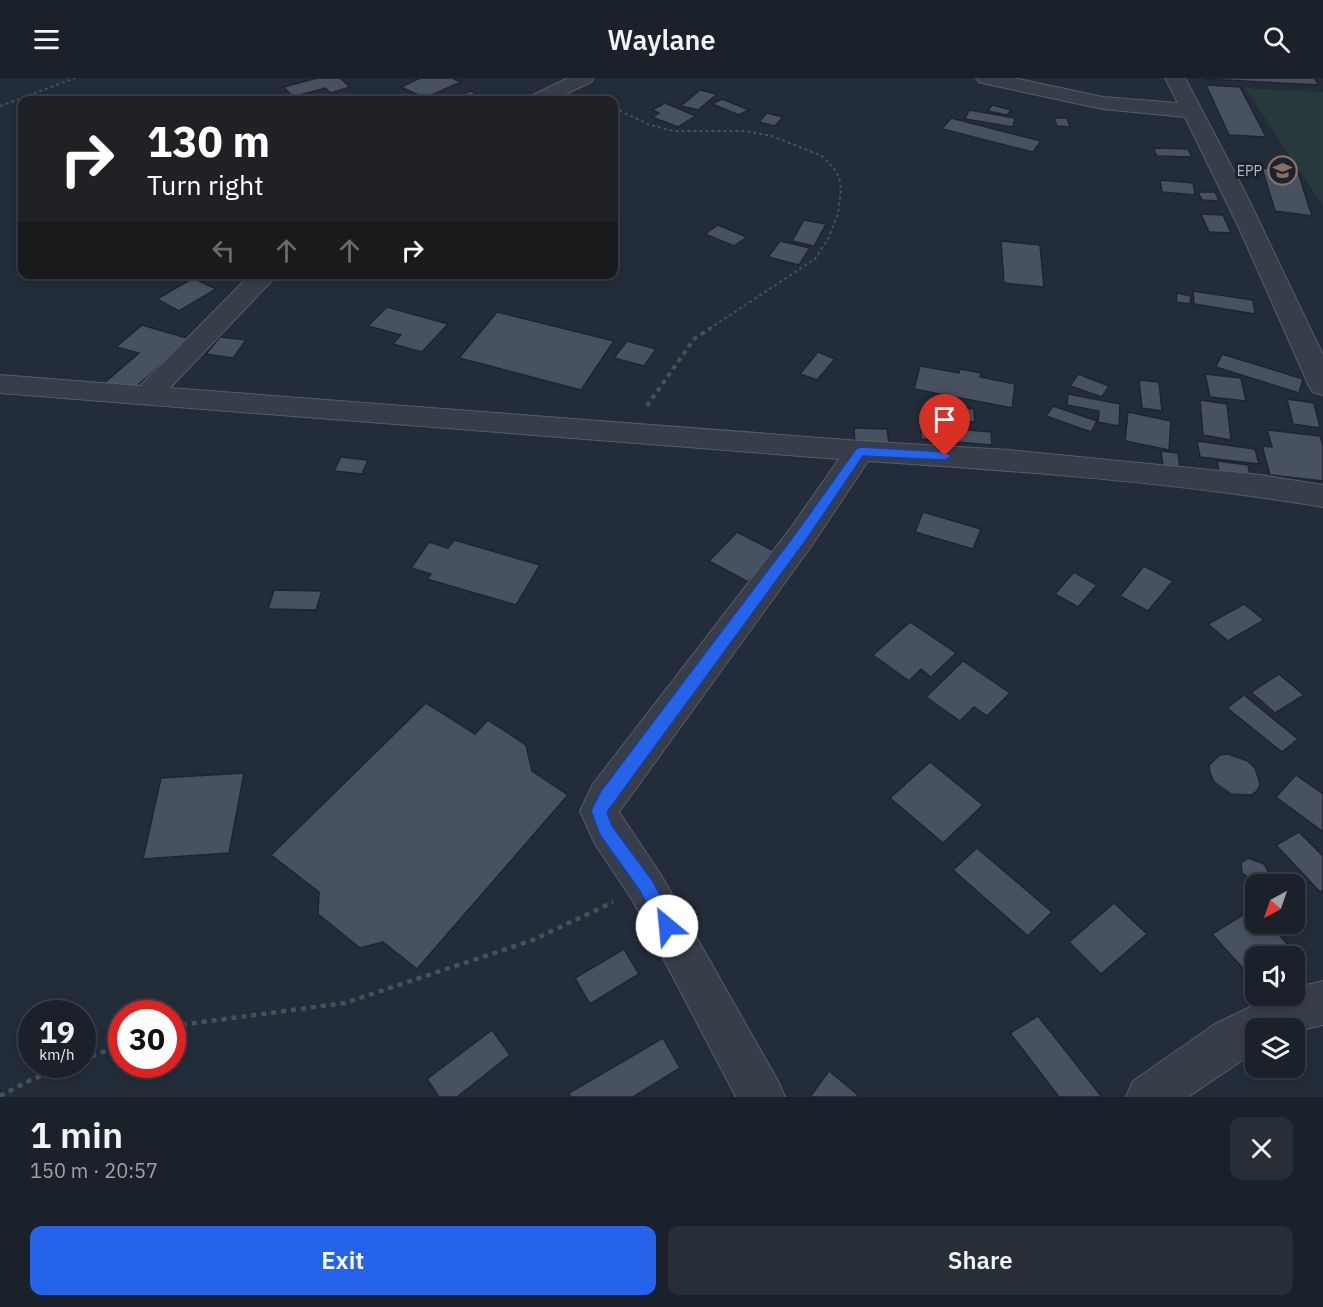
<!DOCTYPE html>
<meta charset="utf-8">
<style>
:root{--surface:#1a212b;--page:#272e37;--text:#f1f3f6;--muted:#9fa3a9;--line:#383e47;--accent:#2563eb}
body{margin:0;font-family:"IBM Plex Sans",sans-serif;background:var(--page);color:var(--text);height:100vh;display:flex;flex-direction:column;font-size:22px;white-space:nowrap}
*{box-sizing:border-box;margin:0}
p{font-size:20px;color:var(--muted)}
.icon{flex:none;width:33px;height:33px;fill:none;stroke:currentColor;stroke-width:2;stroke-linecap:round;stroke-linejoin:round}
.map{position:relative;height:1019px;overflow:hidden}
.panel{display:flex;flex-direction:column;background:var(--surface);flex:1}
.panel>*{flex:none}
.guide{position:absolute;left:18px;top:18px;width:600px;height:183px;border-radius:12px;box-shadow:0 3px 9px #0003,0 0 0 2px var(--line);background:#202124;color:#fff;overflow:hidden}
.needle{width:39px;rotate:220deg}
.fabs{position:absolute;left:1245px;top:796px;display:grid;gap:12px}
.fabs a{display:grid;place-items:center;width:60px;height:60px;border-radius:12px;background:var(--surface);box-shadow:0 3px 9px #0003,0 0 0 2px var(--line);font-size:30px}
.speed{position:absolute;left:18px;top:922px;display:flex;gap:12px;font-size:30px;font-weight:700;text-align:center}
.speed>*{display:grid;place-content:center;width:78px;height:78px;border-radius:50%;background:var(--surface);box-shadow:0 3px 9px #0003,0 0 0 2px var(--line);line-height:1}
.speed small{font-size:15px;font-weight:400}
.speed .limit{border:9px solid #d22;background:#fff;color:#111}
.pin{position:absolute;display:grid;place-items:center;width:51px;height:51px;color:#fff;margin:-62px -26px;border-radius:50% 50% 50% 0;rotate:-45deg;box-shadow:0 0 6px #0007}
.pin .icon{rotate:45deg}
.me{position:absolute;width:66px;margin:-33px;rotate:332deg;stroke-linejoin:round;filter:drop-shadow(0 0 4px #0008)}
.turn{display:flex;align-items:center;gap:21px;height:126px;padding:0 30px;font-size:27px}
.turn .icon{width:78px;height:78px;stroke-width:2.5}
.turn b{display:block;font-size:42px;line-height:51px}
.lanes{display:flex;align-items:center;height:57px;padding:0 30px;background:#0003;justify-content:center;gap:30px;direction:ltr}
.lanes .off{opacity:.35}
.round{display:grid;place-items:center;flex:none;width:63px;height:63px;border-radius:12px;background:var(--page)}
.headline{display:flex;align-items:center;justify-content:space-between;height:102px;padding:0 30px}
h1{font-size:36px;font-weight:600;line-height:45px}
.primary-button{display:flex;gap:12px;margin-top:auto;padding:12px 30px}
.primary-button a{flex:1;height:69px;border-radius:12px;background:var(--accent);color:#fff;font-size:24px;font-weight:600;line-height:69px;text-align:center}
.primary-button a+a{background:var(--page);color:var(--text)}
header{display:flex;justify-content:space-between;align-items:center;height:78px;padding:0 30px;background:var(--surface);font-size:27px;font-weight:600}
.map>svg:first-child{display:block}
.green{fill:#26393b}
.building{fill:#475160;stroke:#1e2530;stroke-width:1.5}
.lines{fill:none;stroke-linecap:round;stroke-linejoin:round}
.minor-casing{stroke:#555c67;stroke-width:2}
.path-far2{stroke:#435457;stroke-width:2;stroke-dasharray:3 3;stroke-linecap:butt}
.path-far1{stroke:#435457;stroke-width:4;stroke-dasharray:4.5 4.5;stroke-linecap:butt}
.path{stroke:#435457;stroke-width:4.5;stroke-dasharray:5 5;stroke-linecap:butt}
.minor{fill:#373e4a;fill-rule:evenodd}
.route{fill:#2563eb;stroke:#184099;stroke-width:1.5}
.labels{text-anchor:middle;stroke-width:6;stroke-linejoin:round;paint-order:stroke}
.far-poi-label{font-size:14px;fill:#b2b9c5;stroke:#1c232e;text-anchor:end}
</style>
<header><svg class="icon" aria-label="menu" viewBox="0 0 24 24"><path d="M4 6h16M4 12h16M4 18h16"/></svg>Waylane<svg class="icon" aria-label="search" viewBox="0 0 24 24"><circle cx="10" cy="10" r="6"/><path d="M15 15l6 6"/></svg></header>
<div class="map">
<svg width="1323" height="1019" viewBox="0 0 1323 1019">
<rect width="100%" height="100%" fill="#232c39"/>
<!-- green -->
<path class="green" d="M1245,10L1323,14V128Z"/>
<!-- building -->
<g class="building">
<path d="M317,0H340L350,9L331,15L325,10L293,19L284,9Z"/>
<path d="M420,0H452L461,4L425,20L401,9Z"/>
<path d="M1204,0H1314L1319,7L1205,1Z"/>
<path d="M1206,7L1240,9L1266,59L1229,57Z"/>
<path d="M700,12L717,16L698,32L681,28Z"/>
<path d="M470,13L488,21L451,22Z"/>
<path d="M576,16L585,21L557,22Z"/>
<path d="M722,21L749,32L739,37L712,26Z"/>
<path d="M665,25L696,38L678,49L652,39L659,35L652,32Z"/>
<path d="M992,27L1011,32L1007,37L988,33Z"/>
<path d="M969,32L1015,40L1013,49L965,41Z"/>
<path d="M767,35L783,39L775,48L759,44Z"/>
<path d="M951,40L1041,63L1033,74L942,51Z"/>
<path d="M1054,40H1067L1070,49L1057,48Z"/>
<path d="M1153,70L1188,71L1192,79L1157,78Z"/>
<path d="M1262,90L1298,94L1312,138L1275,133Z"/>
<path d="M1160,102L1193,105L1195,117L1162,114Z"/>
<path d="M1198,114H1215L1219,123L1202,122Z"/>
<path d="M1201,136L1223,137L1231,155L1209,154Z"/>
<path d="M804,142L826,146L814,168L792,163Z"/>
<path d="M718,147L747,159L734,168L705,156Z"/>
<path d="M780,163L810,170L799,187L768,179Z"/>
<path d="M1001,163L1040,167L1044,209L1004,205Z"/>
<path d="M193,200L216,211L179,233L157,221Z"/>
<path d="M1193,213L1253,222L1255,236L1194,226Z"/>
<path d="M1177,215L1191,218L1190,226L1176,224Z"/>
<path d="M387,229L448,246L422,274L393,266L401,257L368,248Z"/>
<path d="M497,234L614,263L581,312L459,280Z"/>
<path d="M142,247L190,261L130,314L103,306L139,275L116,269Z"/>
<path d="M220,259L246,262L233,280L206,276Z"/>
<path d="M627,263L656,271L644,288L614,280Z"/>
<path d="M818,274L835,281L817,302L800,296Z"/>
<path d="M1222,276L1303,301L1299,315L1216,289Z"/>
<path d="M920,288L959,295L960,291L981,295L980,299L1015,306L1012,330L914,311Z"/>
<path d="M1078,296L1109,308L1102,319L1070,308Z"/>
<path d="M1205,296L1241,300L1246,323L1210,319Z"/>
<path d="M1139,302L1159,304L1162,333L1142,330Z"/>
<path d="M1068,316L1120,326L1119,348L1098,344L1099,333L1067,327Z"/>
<path d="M1287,321L1314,325L1320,350L1293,346Z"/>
<path d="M1200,322L1227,326L1231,362L1203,357Z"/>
<path d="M942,328L974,331L975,344L942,341Z"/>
<path d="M1053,328L1097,343L1091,354L1046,338Z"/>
<path d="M1128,334L1171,343L1169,372L1125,363Z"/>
<path d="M921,348L991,354L992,367L921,361Z"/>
<path d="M854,350L887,351L889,365L855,364Z"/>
<path d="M1267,352L1320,358L1323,368V403L1270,397L1262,368L1272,369Z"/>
<path d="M1197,363L1255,371L1259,386L1200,379Z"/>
<path d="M1161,373L1178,375L1180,391L1163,389Z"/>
<path d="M341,379L368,382L362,396L334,393Z"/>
<path d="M1217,383L1248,387L1250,397L1219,393Z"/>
<path d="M923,434L981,451L973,471L915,454Z"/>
<path d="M737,454L776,474L748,504L709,483Z"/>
<path d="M454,462L540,487L516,527L427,501L431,496L411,490L429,464L448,470Z"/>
<path d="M1144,488L1173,503L1148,533L1120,518Z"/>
<path d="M1074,494L1097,507L1078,529L1055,516Z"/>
<path d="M274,512L322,513L316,532L268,531Z"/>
<path d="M1244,526L1264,542L1228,563L1208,546Z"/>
<path d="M910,544L956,575L931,599L921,591L909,603L873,577Z"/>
<path d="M963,583L1010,615L987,638L974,629L960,643L926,619Z"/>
<path d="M1279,596L1304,617L1275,635L1251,614Z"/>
<path d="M1244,617L1298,661L1282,674L1227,630Z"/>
<path d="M426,625L475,656L488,642L526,667L532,693L568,717L417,891L383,864L360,870L318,836L319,814L271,777Z"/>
<path d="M1228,676L1248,683L1255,690L1260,706L1257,713L1251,717L1231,716L1214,704L1210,695L1209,687L1220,677Z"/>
<path d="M930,684L983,727L943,765L890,720Z"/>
<path d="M244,695L229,775L143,781L161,700Z"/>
<path d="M1296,697L1323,716V754L1276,719Z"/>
<path d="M1299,754L1323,778V812L1320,814L1276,767Z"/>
<path d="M977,770L1052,834L1028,858L953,792Z"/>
<path d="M1248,780L1264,786L1269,795L1266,803L1256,805L1242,795L1241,785Z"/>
<path d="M1114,825L1147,856L1101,896L1069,864Z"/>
<path d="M1254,830L1256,846H1269L1306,886L1294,893V879H1256V905L1212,856Z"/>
<path d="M624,871L639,896L590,926L575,900Z"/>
<path d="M1038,938L1102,1019H1059L1010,955Z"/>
<path d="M492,952L510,977L457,1019H439L427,1001Z"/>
<path d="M663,960L680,990L633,1019H571L569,1015Z"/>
<path d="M829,993L858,1017L857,1019H810Z"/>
</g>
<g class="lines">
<defs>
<g id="minor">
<path d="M568,0H594L591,4L553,22H528L531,18Z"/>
<path d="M976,0H1014L1103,19L1178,25L1165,0H1185L1245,114L1323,277V317L1313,314L1309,308L1240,152L1185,39L1103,31L986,6L979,4Z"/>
<path d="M251,196H278L170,310L860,363L1009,372L1261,397L1323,407V429C1173,404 1020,393 868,383L812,467L619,734L661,797L778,1003L785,1019H736L633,823L595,766L580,733L593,706L790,451L839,381L0,315V297L140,308Z"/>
<path d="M1323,903V947L1294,954V951H1256V973L1188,1019H1126L1133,1003L1215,946L1273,918H1294V910Z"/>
</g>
</defs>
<!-- minor casing -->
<use href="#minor" class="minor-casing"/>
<!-- path-far2 -->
<g class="path-far2">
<path d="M0,28L75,0"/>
<path d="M614,30L650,47L673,53H745L772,58L822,78L833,89L839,99L841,111L838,136L828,161L815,181L709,251"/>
</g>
<!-- path-far1 -->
<path class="path-far1" d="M647,328L694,261L711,250"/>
<!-- path -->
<g class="path">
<path d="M172,948L345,925L533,862L613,824"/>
<path d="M82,982L122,967"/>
<path d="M0,1018L31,1002L70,987"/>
</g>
<!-- minor -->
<use href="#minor" class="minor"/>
</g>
<!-- route -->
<path class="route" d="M860,369L945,374L951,378L945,382L863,378L806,462L607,734L612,748L652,802L673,842L676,848L673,853L667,856L661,853L640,813L600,757L591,733L601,713L796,455L856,371Z"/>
<!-- icons -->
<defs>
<symbol id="school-ring" viewBox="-11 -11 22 22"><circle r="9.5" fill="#1c232e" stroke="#8d6e63" stroke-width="1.5"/><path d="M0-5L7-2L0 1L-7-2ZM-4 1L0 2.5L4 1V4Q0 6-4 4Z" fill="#8d6e63"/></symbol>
</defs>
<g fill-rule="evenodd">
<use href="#school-ring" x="1266" y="76" width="33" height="33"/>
</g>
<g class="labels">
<!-- far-poi labels -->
<g class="far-poi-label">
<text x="1262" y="98">EPP</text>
</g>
</g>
</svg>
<div class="fabs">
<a><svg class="needle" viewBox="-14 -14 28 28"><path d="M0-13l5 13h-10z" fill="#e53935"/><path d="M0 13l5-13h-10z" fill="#9fa3a9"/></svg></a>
<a><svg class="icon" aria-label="sound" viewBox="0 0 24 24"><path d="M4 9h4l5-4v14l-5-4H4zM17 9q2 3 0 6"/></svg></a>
<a><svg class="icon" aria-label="layers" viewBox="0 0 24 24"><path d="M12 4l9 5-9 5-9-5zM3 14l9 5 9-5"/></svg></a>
</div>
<div class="speed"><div>19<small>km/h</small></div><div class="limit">30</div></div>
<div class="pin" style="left:945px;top:378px;background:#d93025"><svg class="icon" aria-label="arrive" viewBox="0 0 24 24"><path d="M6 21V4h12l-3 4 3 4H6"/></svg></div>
<svg class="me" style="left:667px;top:848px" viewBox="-20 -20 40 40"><circle r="19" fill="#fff"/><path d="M0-13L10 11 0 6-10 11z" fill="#2563eb"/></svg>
<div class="guide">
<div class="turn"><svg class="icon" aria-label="right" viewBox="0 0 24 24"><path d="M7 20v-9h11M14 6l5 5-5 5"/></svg><div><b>130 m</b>Turn right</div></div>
<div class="lanes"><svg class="icon off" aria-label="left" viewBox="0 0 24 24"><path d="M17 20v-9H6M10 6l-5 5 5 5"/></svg><svg class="icon off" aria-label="ahead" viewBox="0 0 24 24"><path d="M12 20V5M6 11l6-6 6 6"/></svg><svg class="icon off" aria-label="ahead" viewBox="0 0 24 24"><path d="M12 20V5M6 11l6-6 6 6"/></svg><svg class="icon" aria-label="right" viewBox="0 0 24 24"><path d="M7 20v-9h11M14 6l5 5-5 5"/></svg></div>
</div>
</div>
<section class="panel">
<div class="headline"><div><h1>1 min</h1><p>150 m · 20:57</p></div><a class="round"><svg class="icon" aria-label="close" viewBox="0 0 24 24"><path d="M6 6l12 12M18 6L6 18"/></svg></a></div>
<div class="primary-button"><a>Exit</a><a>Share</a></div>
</section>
